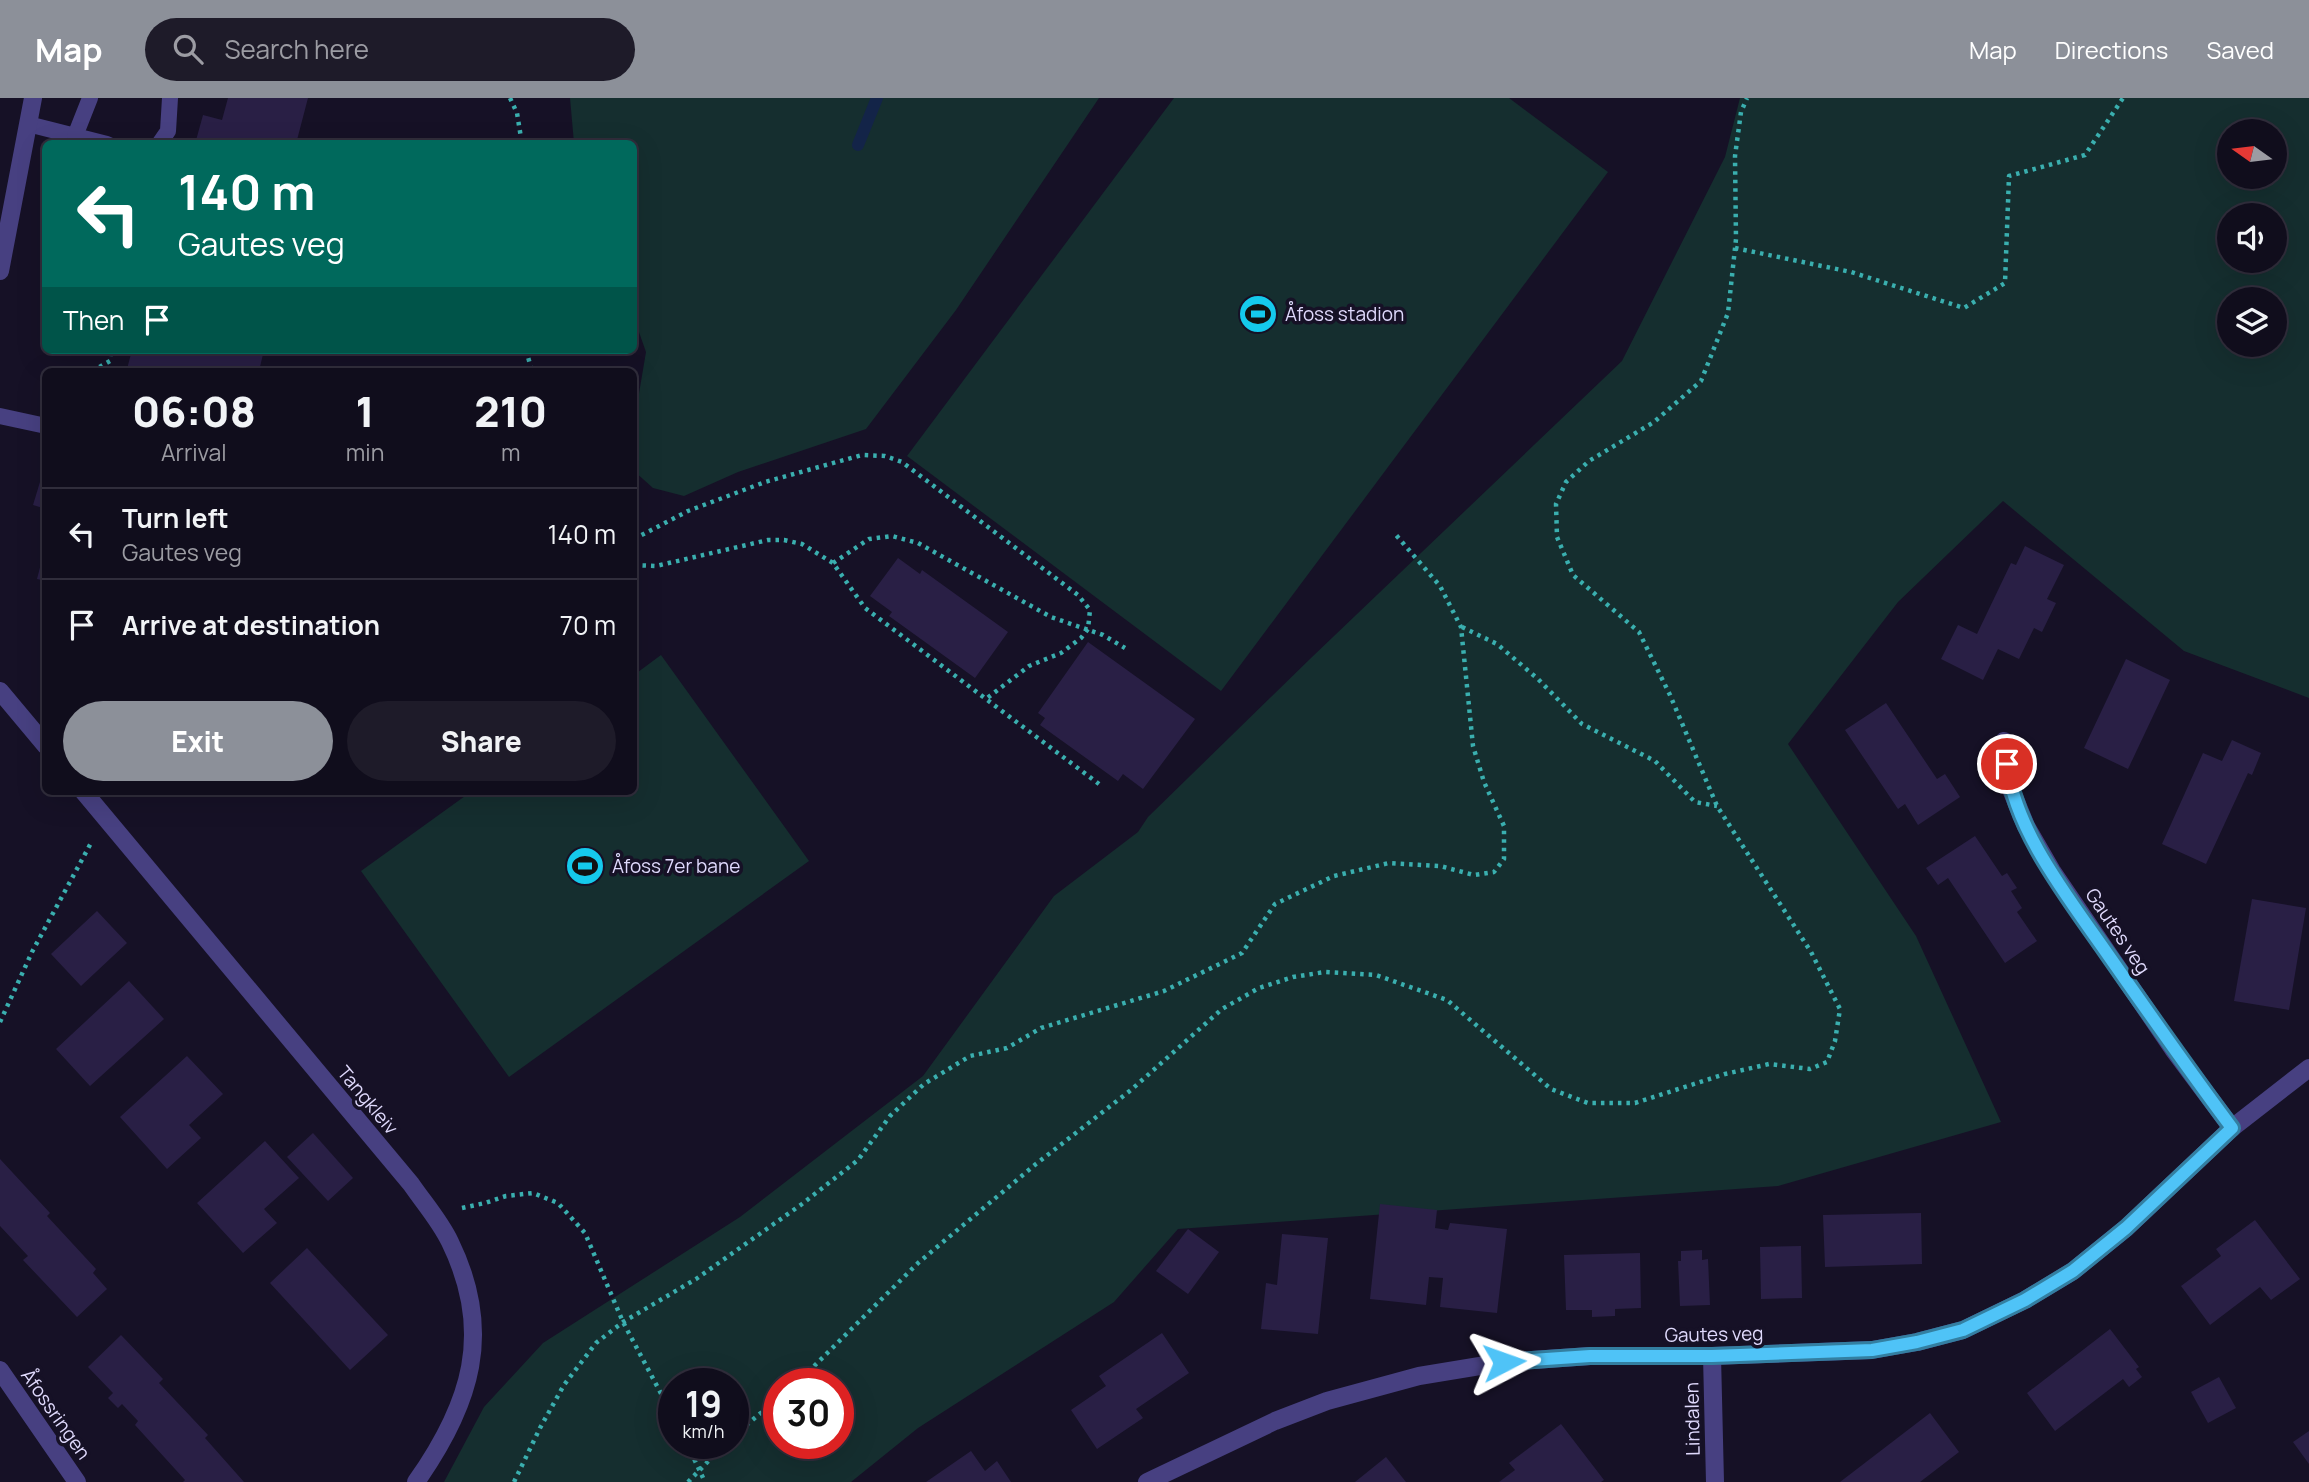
<!DOCTYPE html>
<meta charset="utf-8">
<style>
:root{--surface:#100d1c;--page:#1e1b29;--text:#f1f3f6;--muted:#9c9ca3;--line:#302d3b;--accent:#8c9099}
body{margin:0;font-family:Manrope,sans-serif;background:var(--page);color:var(--text);height:100vh;display:flex;flex-direction:column;font-size:26px;white-space:nowrap}
*{box-sizing:border-box;margin:0}
p{font-size:23px;color:var(--muted)}
.icon{flex:none;width:38px;height:38px;fill:none;stroke:currentColor;stroke-width:2;stroke-linecap:round;stroke-linejoin:round}
.map{position:relative;flex:1;overflow:hidden}
.sheet{position:absolute;left:42px;top:270px;width:595px;height:427px;display:flex;flex-direction:column;background:var(--surface);border-radius:10px;box-shadow:0 7px 28px #0002,0 0 0 2px var(--line)}
.sheet>*{flex:none}
.banner{position:absolute;left:42px;top:42px;width:595px;height:214px;border-radius:10px;box-shadow:0 7px 28px #0002,0 0 0 2px var(--line);background:#00695c;color:#fff;overflow:hidden}
.needle{width:46px;rotate:284deg}
.fabs{position:absolute;left:2217px;top:21px;display:grid;gap:14px}
.fabs a{display:grid;place-items:center;width:70px;height:70px;border-radius:50%;background:var(--surface);box-shadow:0 7px 28px #0002,0 0 0 2px var(--line);font-size:35px}
.speed{position:absolute;left:658px;top:1270px;display:flex;gap:14px;font-size:35px;font-weight:700;text-align:center}
.speed>*{display:grid;place-content:center;width:91px;height:91px;border-radius:50%;background:var(--surface);box-shadow:0 7px 28px #0002,0 0 0 2px var(--line);line-height:1}
.speed small{font-size:18px;font-weight:400}
.speed .limit{border:10px solid #d22;background:#fff;color:#111}
.pin{position:absolute;display:grid;place-items:center;width:60px;height:60px;color:#fff;margin:-30px;border:4px solid #fff;border-radius:50%;box-shadow:0 2px 7px #0007}
.me{position:absolute;width:77px;margin:-38px;rotate:86deg;stroke-linejoin:round;filter:drop-shadow(0 0 5px #0008)}
.turn{display:flex;align-items:center;gap:24px;height:147px;padding:0 21px;font-size:32px}
.turn .icon{width:91px;height:91px;stroke-width:2.5}
.turn b{display:block;font-size:49px;line-height:60px}
.then{display:flex;align-items:center;height:66px;padding:0 21px;background:#0003;gap:14px;font-size:26px}
.eta{display:flex;justify-content:space-evenly;align-items:center;height:119px;text-align:center}
.eta b{font-size:42px;font-weight:800;line-height:49px}
.primary-button{display:flex;gap:14px;margin-top:auto;padding:14px 21px}
.primary-button a{flex:1;height:80px;border-radius:42px;background:var(--accent);color:#fff;font-size:28px;font-weight:800;line-height:80px;text-align:center}
.primary-button a+a{background:var(--page);color:var(--text)}
ul{padding:0;list-style:none}
li{display:flex;align-items:center;gap:21px;height:91px;padding:0 21px;border-top:2px solid var(--line)}
li div{flex:1}
li b{display:block;font-size:26px}
li em{font-style:normal}
header{display:flex;align-items:center;gap:42px;box-sizing:border-box;height:98px;padding:0 35px;background:var(--accent);color:#fff}
header strong{font-size:33px}
nav{display:flex;gap:38px;margin-inline-start:auto;font-size:24px}
.search{width:490px;height:63px;background:var(--page);display:flex;align-items:center;gap:18px;box-sizing:border-box;padding:0 24px;border-radius:38px;color:var(--muted);font-size:26px}
.map>svg:first-child{display:block}
.green{fill:#152e2f;fill-rule:evenodd}
.lines{fill:none;stroke-linecap:round;stroke-linejoin:round}
.stream{stroke:#132448;stroke-width:12}
.building{fill:#291f45}
.path{stroke:#3aafaf;stroke-width:4.5;stroke-dasharray:3.5 5;stroke-linecap:butt}
.service{stroke:#474081;stroke-width:16}
.minor{stroke:#474081;stroke-width:18}
.route-casing{stroke:#337fa1;stroke-width:18}
.route{stroke:#4fc3f7;stroke-width:12}
.labels{text-anchor:middle;stroke-width:7;stroke-linejoin:round;paint-order:stroke}
.poi-label{font-size:19px;fill:#dfd9fc;stroke:#161126;text-anchor:start}
.street-label{font-size:19px;fill:#dfd9fc;stroke:#161126}
</style>
<header>
<strong>Map</strong>
<div class="search"><svg class="icon" aria-label="search" viewBox="0 0 24 24"><circle cx="10" cy="10" r="6"/><path d="M15 15l6 6"/></svg>Search here</div>
<nav><a>Map</a><a>Directions</a><a>Saved</a></nav>
</header>
<div class="map">
<svg width="2309" height="1384" viewBox="0 0 2309 1384">
<rect width="100%" height="100%" fill="#161126"/>
<!-- green -->
<g class="green">
<path d="M570,0H1099L956,212L866,331L738,374L684,398L653,390L634,373V325L646,254L634,220V46L574,45Z"/>
<path d="M1174,0H1509L1608,74L1221,593L907,358Z"/>
<path d="M1740,0H2309V600L2184,553L2003,403L1898,504L1788,646L1916,838L2001,1024L1778,1088L1178,1131L1114,1204L918,1330L851,1384H444L484,1309L543,1245L740,1119L923,978L1054,798L1138,734L1148,719L1311,560L1622,263L1725,59ZM2230,33H2275V79H2230ZM2230,117H2275V163H2230ZM2230,201H2275V247H2230ZM674,1286H733V1346H674ZM779,1286H838V1346H779Z"/>
<path d="M661,557L809,763L509,979L361,773L472,693H634V577Z"/>
</g>
<g class="lines">
<!-- stream -->
<path class="stream" d="M858,47L877,0"/>
</g>
<!-- building -->
<g class="building">
<path d="M228,0H308L297,42L305,46H195L203,17L222,22Z"/>
<path d="M132,252H264L259,273H132L127,271Z"/>
<path d="M43,374H46V411L33,407Z"/>
<path d="M2025,448L2064,467L2047,501L2056,505L2042,534L2034,530L2019,561L1998,551L1983,582L1941,561L1958,527L1977,536L2011,465L2016,467Z"/>
<path d="M45,450H46V483L37,481Z"/>
<path d="M898,460L920,476L922,472L1008,534L975,580L889,518L892,514L870,498Z"/>
<path d="M1088,544L1195,621L1143,691L1123,676L1118,683L1040,627L1045,620L1038,615Z"/>
<path d="M2126,561L2170,582L2128,671L2084,650Z"/>
<path d="M1886,605L1937,681L1945,676L1960,699L1918,727L1905,706L1898,711L1845,632Z"/>
<path d="M2232,642L2261,655L2252,677L2248,675L2206,766L2162,746L2203,655L2222,663Z"/>
<path d="M1975,738L2002,778L2007,775L2017,790L2011,793L2022,810L2017,814L2037,843L2005,865L1948,780L1938,787L1926,770Z"/>
<path d="M2252,801L2306,810L2289,912L2234,903Z"/>
<path d="M97,813L127,845L81,888L51,856Z"/>
<path d="M129,883L164,921L90,988L56,951Z"/>
<path d="M187,958L223,996L189,1027L201,1040L167,1071L120,1019Z"/>
<path d="M313,1035L353,1080L328,1103L287,1059Z"/>
<path d="M265,1043L299,1080L264,1111L277,1125L243,1155L197,1105Z"/>
<path d="M0,1061L50,1115L47,1118L96,1171L93,1175L107,1191L77,1219L23,1162L28,1158L0,1128Z"/>
<path d="M1380,1106L1437,1112L1435,1130L1448,1132L1450,1125L1507,1131L1497,1215L1440,1209L1443,1180L1429,1179L1426,1207L1370,1201Z"/>
<path d="M1921,1115L1922,1166L1825,1169L1823,1117Z"/>
<path d="M2255,1122L2300,1181L2271,1202L2260,1189L2210,1227L2181,1188L2221,1158L2216,1151Z"/>
<path d="M1188,1131L1219,1154L1188,1196L1156,1173Z"/>
<path d="M1282,1136L1328,1140L1318,1236L1261,1231L1266,1185L1277,1187Z"/>
<path d="M1801,1148L1802,1200L1761,1201L1760,1149Z"/>
<path d="M307,1150L388,1237L350,1272L270,1185Z"/>
<path d="M1702,1152V1162L1708,1161L1710,1207L1680,1208L1678,1163H1681V1153Z"/>
<path d="M1640,1155L1641,1210L1615,1211V1218L1592,1219V1212H1566L1564,1157Z"/>
<path d="M2110,1231L2139,1269L2136,1271L2142,1279L2129,1289L2123,1281L2055,1333L2027,1295Z"/>
<path d="M1162,1235L1189,1275L1136,1311L1143,1320L1097,1351L1071,1312L1106,1288L1099,1278Z"/>
<path d="M121,1237L163,1281L159,1285L208,1337L205,1340L244,1384H183L185,1382L135,1327L138,1323L122,1306L118,1310L108,1300L113,1295L88,1269Z"/>
<path d="M2219,1279L2236,1310L2208,1325L2191,1294Z"/>
<path d="M1930,1315L1959,1354L1920,1384H1840Z"/>
<path d="M1561,1326L1604,1382L1601,1384H1499L1515,1372L1509,1365Z"/>
<path d="M2309,1333V1366L2293,1344Z"/>
<path d="M971,1353L985,1373L997,1363L1011,1384H926Z"/>
<path d="M1386,1359L1406,1384H1355Z"/>
</g>
<g class="lines">
<!-- path -->
<g class="path">
<path d="M510,0L517,15L522,46"/>
<path d="M1735,150L1851,174L1964,210L2005,185L2009,78L2085,57L2123,0"/>
<path d="M526,252L532,273"/>
<path d="M92,273L110,263L111,252"/>
<path d="M634,441L688,413L765,384L862,357L885,358L902,364L1078,497L1090,512L1088,531L1081,540L1061,555L1029,568L986,601"/>
<path d="M833,465L869,441L892,438L918,445L1051,519L1103,537L1125,550"/>
<path d="M634,467L656,468L768,442H784L802,446L833,465L865,510L1099,686"/>
<path d="M1462,529L1497,546L1538,581L1582,626L1655,663L1695,704L1717,708"/>
<path d="M0,924L32,854L91,745"/>
<path d="M462,1110L485,1105L506,1098L533,1095L558,1105L585,1135L623,1224L674,1320"/>
<path d="M796,1286L918,1165L1036,1066L1131,992L1222,911L1259,890L1293,879L1325,874L1376,877L1447,902L1551,991L1588,1005H1635L1725,976L1769,966L1810,971L1827,964L1835,943L1840,911L1811,854L1717,708L1670,597L1639,534L1573,477L1557,439L1556,406L1566,384L1589,363L1654,324L1701,283L1728,215L1736,141L1735,58L1741,14L1747,0"/>
<path d="M733,1338L779,1300"/>
<path d="M687,1346L705,1384"/>
<path d="M514,1384L540,1330L564,1287L596,1245L623,1224L696,1181L802,1106L858,1062L890,1018L924,986L970,958L1007,950L1041,930L1164,893L1242,855L1275,806L1334,778L1389,765L1440,768L1474,777L1494,774L1504,761V728L1484,684L1473,648L1461,529L1440,488L1396,437"/>
<path d="M688,1384L725,1346"/>
</g>
<!-- service -->
<g class="service">
<path d="M28,26L107,46"/>
<path d="M75,38L90,0"/>
<path d="M159,46L168,33L170,0"/>
<path d="M0,318L46,328"/>
</g>
<!-- minor -->
<g class="minor">
<path d="M0,173L33,0"/>
<path d="M0,593L46,648"/>
<path d="M2004,643L2010,689L2026,728L2052,773L2173,951L2232,1030"/>
<path d="M83,693L411,1086C424,1105 440,1123 450,1144C494,1234 471,1306 416,1384"/>
<path d="M1712,1258L1715,1384"/>
<path d="M0,1272L77,1384"/>
<path d="M1147,1384L1275,1323L1327,1303L1419,1278L1504,1264L1590,1258H1712L1872,1252L1917,1244L1963,1232L2025,1202L2073,1173L2126,1130L2232,1030L2309,970"/>
</g>
</g>
<g class="lines">
<defs>
<path id="route" d="M1504,1264L1590,1258H1712L1872,1252L1917,1244L1963,1232L2025,1202L2073,1173L2126,1130L2232,1030C2190,974 2151,918 2111,861C2072,804 2015,735 2007,666"/>
</defs>
<!-- route casing -->
<use href="#route" class="route-casing"/>
<!-- route -->
<use href="#route" class="route"/>
</g>
<!-- icons -->
<defs>
<symbol id="stadium-disc" viewBox="-11 -11 22 22"><circle r="9.5" fill="#15c9ec" stroke="#161126"/><path d="M0-5a6.5 5 0 1 0 0 10a6.5 5 0 1 0 0-10ZM-3.5-1.8h7v3.6h-7Z" fill="#111"/></symbol>
</defs>
<g fill-rule="evenodd">
<use href="#stadium-disc" x="1236" y="194" width="44" height="44"/>
<use href="#stadium-disc" x="563" y="746" width="44" height="44"/>
</g>
<g class="labels">
<!-- poi labels -->
<g class="poi-label">
<text x="1285" y="223">Åfoss stadion</text>
<text x="612" y="775">Åfoss 7er bane</text>
</g>
<!-- street labels -->
<g class="street-label">
<text transform="translate(2118 833) rotate(56)" y="7">Gautes veg</text>
<text transform="translate(368 1002) rotate(50)" y="7">Tangkleiv</text>
<text transform="translate(1714 1236) rotate(-1)" y="7">Gautes veg</text>
<text transform="translate(56 1316) rotate(55)" y="7">Åfossringen</text>
<text transform="translate(1692 1321) rotate(-91)" y="7">Lindalen</text>
</g>
</g>
</svg>
<div class="fabs">
<a><svg class="needle" viewBox="-14 -14 28 28"><path d="M0-13l5 13h-10z" fill="#e53935"/><path d="M0 13l5-13h-10z" fill="#9c9ca3"/></svg></a>
<a><svg class="icon" aria-label="sound" viewBox="0 0 24 24"><path d="M4 9h4l5-4v14l-5-4H4zM17 9q2 3 0 6"/></svg></a>
<a><svg class="icon" aria-label="layers" viewBox="0 0 24 24"><path d="M12 4l9 5-9 5-9-5zM3 14l9 5 9-5"/></svg></a>
</div>
<div class="speed"><div>19<small>km/h</small></div><div class="limit">30</div></div>
<div class="pin" style="left:2007px;top:666px;background:#d93025"><svg class="icon" aria-label="arrive" viewBox="0 0 24 24"><path d="M6 21V4h12l-3 4 3 4H6"/></svg></div>
<svg class="me" style="left:1504px;top:1264px" viewBox="-20 -20 40 40"><path d="M0-17L14 15 0 8-14 15z" fill="#4fc3f7" stroke="#fff" stroke-width="4"/></svg>
<div class="banner">
<div class="turn"><svg class="icon" aria-label="left" viewBox="0 0 24 24"><path d="M17 20v-9H6M10 6l-5 5 5 5"/></svg><div><b>140 m</b>Gautes veg</div></div>
<div class="then">Then<svg class="icon" aria-label="arrive" viewBox="0 0 24 24"><path d="M6 21V4h12l-3 4 3 4H6"/></svg></div>
</div>
<section class="sheet">
<div class="eta">
<div><b>06:08</b><p>Arrival</p></div>
<div><b>1</b><p>min</p></div>
<div><b>210</b><p>m</p></div>
</div>
<ul>
<li><svg class="icon" aria-label="left" viewBox="0 0 24 24"><path d="M17 20v-9H6M10 6l-5 5 5 5"/></svg><div><b>Turn left</b><p>Gautes veg</p></div><em>140 m</em></li>
<li><svg class="icon" aria-label="arrive" viewBox="0 0 24 24"><path d="M6 21V4h12l-3 4 3 4H6"/></svg><div><b>Arrive at destination</b></div><em>70 m</em></li>
</ul>
<div class="primary-button"><a>Exit</a><a>Share</a></div>
</section>
</div>
